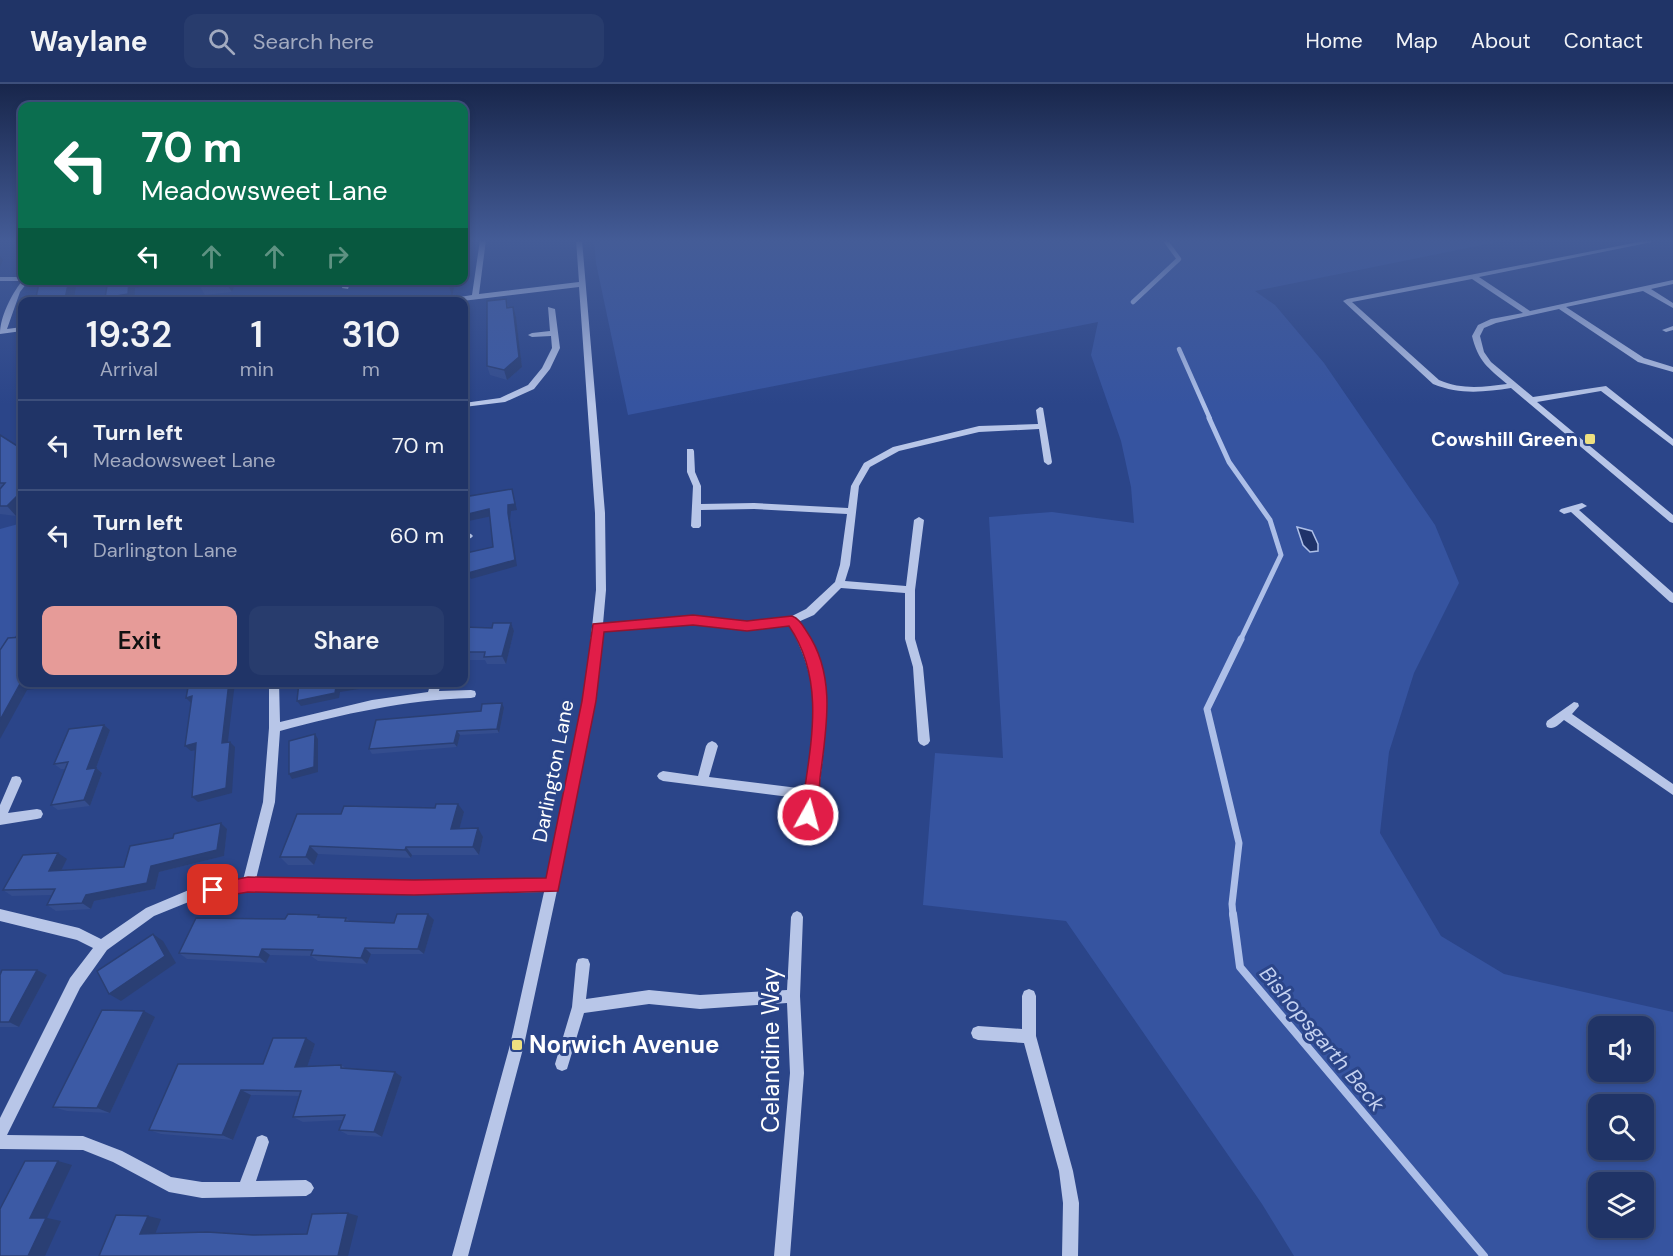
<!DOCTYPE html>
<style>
:root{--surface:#203467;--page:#283c6d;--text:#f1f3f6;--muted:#a2aac0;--line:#3d4f7b;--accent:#e69b98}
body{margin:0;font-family:"DM Sans",sans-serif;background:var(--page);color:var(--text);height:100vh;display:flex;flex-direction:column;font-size:22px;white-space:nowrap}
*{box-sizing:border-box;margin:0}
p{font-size:20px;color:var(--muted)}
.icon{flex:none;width:33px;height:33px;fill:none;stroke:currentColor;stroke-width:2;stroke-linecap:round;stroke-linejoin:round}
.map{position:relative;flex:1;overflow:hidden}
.panel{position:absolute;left:18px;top:213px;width:450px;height:390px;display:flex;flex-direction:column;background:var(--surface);border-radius:12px;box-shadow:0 3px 9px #0003,0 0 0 2px var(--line)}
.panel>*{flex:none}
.banner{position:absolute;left:18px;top:18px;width:450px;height:183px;border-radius:12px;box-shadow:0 3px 9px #0003,0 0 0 2px var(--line);background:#0b6e4f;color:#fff;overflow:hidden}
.controls{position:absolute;left:1588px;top:932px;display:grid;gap:12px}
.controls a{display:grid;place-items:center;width:66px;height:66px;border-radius:12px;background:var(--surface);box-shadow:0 3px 9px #0003,0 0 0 2px var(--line);font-size:30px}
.pin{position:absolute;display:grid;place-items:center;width:51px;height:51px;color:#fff;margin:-26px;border-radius:12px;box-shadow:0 3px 9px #0006}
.me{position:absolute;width:66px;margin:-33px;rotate:7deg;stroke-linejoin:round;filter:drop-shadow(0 0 4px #0008)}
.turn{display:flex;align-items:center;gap:21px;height:126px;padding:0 24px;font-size:27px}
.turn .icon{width:78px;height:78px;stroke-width:2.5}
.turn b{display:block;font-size:42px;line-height:51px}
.lanes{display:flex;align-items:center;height:57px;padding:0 24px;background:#0003;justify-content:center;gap:30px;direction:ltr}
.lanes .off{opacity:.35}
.eta{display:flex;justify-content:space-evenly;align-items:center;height:102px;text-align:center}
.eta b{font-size:36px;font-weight:600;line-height:42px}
.action{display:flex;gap:12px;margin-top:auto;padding:12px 24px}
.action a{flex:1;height:69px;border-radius:12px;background:var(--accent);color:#111;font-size:24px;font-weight:600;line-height:69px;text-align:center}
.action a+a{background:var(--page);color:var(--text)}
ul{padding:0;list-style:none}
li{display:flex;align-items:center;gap:18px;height:90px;padding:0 24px;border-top:2px solid var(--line)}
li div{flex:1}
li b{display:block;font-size:22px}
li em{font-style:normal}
header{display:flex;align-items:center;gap:36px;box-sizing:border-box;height:84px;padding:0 30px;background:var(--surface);border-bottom:2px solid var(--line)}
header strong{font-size:28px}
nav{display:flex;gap:33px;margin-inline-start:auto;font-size:21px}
.search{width:420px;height:54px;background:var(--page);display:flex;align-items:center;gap:15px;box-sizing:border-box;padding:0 21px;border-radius:12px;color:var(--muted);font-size:22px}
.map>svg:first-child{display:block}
.green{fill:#3654a0;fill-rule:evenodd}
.water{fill:#1f336a;stroke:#adbfe8;stroke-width:1.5}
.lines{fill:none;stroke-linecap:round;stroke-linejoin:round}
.stream-far3{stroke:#adbfe8;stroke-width:4.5}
.stream-far2{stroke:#adbfe8;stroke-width:5}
.stream-far1{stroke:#adbfe8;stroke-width:7}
.stream{stroke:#adbfe8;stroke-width:8}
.minor{fill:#b8c6e8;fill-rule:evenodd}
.wall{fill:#344d8e}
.shaded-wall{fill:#2a3f74}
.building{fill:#3c5aa5;stroke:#2a3f74;stroke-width:1.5}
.route{fill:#e11d48;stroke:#92132f;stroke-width:1.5}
.poi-dot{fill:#eee080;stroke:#2b4589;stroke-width:2}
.labels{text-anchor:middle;stroke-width:6;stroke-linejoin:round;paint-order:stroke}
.poi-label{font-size:20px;font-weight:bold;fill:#fff;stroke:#2b4589;text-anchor:end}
.street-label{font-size:20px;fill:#fff;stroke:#2b4589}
.water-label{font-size:21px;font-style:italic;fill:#c4d1f0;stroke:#2b4589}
.near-poi-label{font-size:24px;font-weight:bold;fill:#fff;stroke:#2b4589;text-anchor:start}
.near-street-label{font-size:24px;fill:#fff;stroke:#2b4589}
</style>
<header>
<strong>Waylane</strong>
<div class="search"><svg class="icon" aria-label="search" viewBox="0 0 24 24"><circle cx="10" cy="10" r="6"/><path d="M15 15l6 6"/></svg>Search here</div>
<nav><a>Home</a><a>Map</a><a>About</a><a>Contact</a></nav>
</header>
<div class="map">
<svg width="1673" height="1172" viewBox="0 0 1673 1172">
<rect width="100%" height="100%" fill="#2b4589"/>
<!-- green -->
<g class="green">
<path d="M594,156H1507L1255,207L1275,221L1324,279L1435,441L1459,499L1414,589L1389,668L1380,749L1441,852L1504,890L1673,928V1172H1294L1262,1120L1066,837L923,821L935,669L1003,674L989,433L1052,428L1134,439L1131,403L1121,357L1091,271L1098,238L628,331L596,179ZM1599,942H1644V987H1599ZM1599,1020H1644V1065H1599ZM1599,1098H1644V1143H1599Z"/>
<path d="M22,439V542L0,577V445Z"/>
</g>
<!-- water -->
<path class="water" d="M1297,443L1312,447L1318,460V467L1310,468L1303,461Z"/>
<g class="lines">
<!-- stream-far3 -->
<g class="stream-far3">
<path d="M1133,218L1179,175L1165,156"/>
<path d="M1179,265L1210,335"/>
</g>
<!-- stream-far2 -->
<path class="stream-far2" d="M1209,334L1229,378L1270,436L1281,471L1240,557"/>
<!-- stream-far1 -->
<path class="stream-far1" d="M1233,831L1232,820L1239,759L1207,625L1241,555"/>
<!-- stream -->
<path class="stream" d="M1233,830L1240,883L1484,1172"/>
<!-- minor -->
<g class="minor">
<path d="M480,156H486L479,210L579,198L576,156H582L605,429L606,506L603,540L693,532L747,538L790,533L806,525L835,498L840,481L847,430L754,425L701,426V442L699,444H693L691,442L693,402L687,388V365H693L694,367L695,388L701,402V420L754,419L848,424L851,402L864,379L893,363L979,342L1038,340L1036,326L1040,323L1043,324L1052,378L1051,380L1048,381L1044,378L1039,345L979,348L899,367L870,383L859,402L850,481L845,497L906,502L914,436L919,433L924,436L915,506V555L923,583L930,657L928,660L924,662L920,660L918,657L913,583L905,555V509L841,504L814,531L798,538C807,555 817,571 821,589C832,642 819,697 812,750L810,754L806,755L802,754L800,750L805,715L663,697L659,695L657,692L659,689L663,687L698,692L706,662L708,659L712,657L716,659L718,662L709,693L806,705C816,643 822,599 789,541L747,546L693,540L603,547L594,617L558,802L524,961L468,1172H452L510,961L544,808L414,810L248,807L196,815L154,832L107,866L80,904L7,1051L83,1052L122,1067L171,1093L202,1098H240L257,1053L262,1051L267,1053L269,1058L256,1097L306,1096L311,1099L314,1104L311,1109L306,1112L202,1114L169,1108L113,1078L83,1066L0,1065V1034L70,894L93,864L77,856L0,837V825L79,844L101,855L146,824L196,803L243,796L263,718L269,644V598H279L280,638L372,616L428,608L431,598H441L439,607L471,606L475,607L476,610L475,613L471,614C405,616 343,630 280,647L275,718L256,795L414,798L546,796L584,617L596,506L595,429L579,203L454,218H429L472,211Z"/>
<path d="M1649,156H1662L1479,193L1530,227L1673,196V200L1651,205L1673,219V224L1643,207L1566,223L1644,274L1673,283V288L1638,278L1559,225L1496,239L1484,244L1480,252L1484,268L1491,278L1533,313L1606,302L1673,355V362L1601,307L1537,318L1673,431V439L1670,438L1511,304C1484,308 1460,311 1433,300L1343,217L1347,215ZM1472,195L1523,229L1491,235L1478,241L1472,252C1478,277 1488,284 1507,300C1483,303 1462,306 1439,296L1352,218Z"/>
<path d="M0,193H22V196H29L20,208L7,245L22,243V247L0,250C0,233 11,211 22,197H0Z"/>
<path d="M180,196H194L178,201L174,199Z"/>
<path d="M344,196H351L348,205L342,204Z"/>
<path d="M548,223L555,225L560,264L550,285L534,305L505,318L464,323V319L500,314L528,301L542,284L552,264L551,252L532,253L528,251L532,249L550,247Z"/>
<path d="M1673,242V246L1666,248L1662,246Z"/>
<path d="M1582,419L1587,422L1579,426L1673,509V519L1670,518L1571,428L1564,430L1559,427L1561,425Z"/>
<path d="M468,449L471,450L473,452L471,454L464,456V450Z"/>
<path d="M1574,618L1578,619L1579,622L1572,630L1673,700V711L1564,636C1558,641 1554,646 1547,643L1546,640L1547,637Z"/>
<path d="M16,692L20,693L22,697L8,729L37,725L41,726L43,730L41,734L37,735L0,741V721L12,693Z"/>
<path d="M797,827L801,829L803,833L800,912L804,989L790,1172H774L790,989L787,919L700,925L649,920L584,929L567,985L562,987L557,985L555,980L572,923L576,880L578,875L583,874L588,875L590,880L586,915L649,906L700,911L787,906L791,833L793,829Z"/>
<path d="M1029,905L1034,907L1036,912V952L1073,1087L1079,1119L1078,1172H1062L1063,1119L1059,1087L1024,959L978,956L973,954L971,949L973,944L978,942L1022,945V912L1024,907Z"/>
</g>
</g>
<!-- wall -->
<g class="wall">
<path d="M201,196H243L236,197L232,208L205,211L199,201Z"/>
<path d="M506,215L509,224L516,233L522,283L507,296L490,291L487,282Z"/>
<path d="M0,351L16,432L0,430Z"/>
<path d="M511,539L514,547L506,580H487L485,576H464V543L492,544Z"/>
<path d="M504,624L499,649L460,651L457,663L372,670L369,665L481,627Z"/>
<path d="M104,641L110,646L96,684L102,689L90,722L58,726L51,721L66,685H61L54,680Z"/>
<path d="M464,728L459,745L483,753L479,771H412L411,774L318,770L314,781H288L280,773L297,730Z"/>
<path d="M227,745L224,772L159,788L155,805L94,817L91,825L56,827L47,821L52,811L12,812L3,806L67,775L61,787L124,783Z"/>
<path d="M322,833L346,834L350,837L394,839L434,836L424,870H371L367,880L318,877L311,872L270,871L266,879L187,875L179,869L285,835Z"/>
<path d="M0,891H47L19,943H0Z"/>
<path d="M155,933L110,1029L67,1027L53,1023Z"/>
<path d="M315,960L307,983L341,981L346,984L395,988L402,993L382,1053L348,1051L339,1046L343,1036L303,1038L293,1033L300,1012L251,1011L233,1056L161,1050L149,1046L263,980Z"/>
</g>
<!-- shaded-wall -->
<g class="shaded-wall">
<path d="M0,172L3,176L0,183Z"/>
<path d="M69,196H72L76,203L73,218H52Z"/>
<path d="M129,196H151L143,198L142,203L135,204L134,218H108L105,214Z"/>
<path d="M227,196L236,197L232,208L226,199Z"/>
<path d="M450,196H456L452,212L449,202Z"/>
<path d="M513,223L516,233L522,283L507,296L504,286Z"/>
<path d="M512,405L517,426L511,427L510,436L517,482L471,495L468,489L515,476L508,429V421Z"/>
<path d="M22,407V425L16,432L7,422Z"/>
<path d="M489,425L492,432L464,438V431Z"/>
<path d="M511,539L514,547L506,580L502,572Z"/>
<path d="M33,598H77L27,606L0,655V636L20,600Z"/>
<path d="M229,598H235L227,665L222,659Z"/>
<path d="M363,598H390V600L340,608L339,614L301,622L297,617L336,603Z"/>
<path d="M192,612L191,619L186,614Z"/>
<path d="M502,619L504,624L499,649L497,645Z"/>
<path d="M104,641L110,646L96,684L102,689L90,722L84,716L87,685Z"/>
<path d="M457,647L460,651L457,663L454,659Z"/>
<path d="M315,650L318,655V688L292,695L289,690Z"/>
<path d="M230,658L235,663L232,709L198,718L192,713Z"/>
<path d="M196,659L201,665L191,667L185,662Z"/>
<path d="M458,720L464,728L457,753L451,745Z"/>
<path d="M221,739L227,745L224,772L159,788L155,805L94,817L91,825L82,819L86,811L151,782Z"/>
<path d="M478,744L483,753L479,771L473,763Z"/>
<path d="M310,762L318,770L314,781L306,773Z"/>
<path d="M406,763L412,771L411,774L405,766Z"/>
<path d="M58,769L67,775L58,793L49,787Z"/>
<path d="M428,830L434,836L424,870L418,865Z"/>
<path d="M153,850L163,857L176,879L121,917L109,910Z"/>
<path d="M365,864L371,870L367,880L361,874Z"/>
<path d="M262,865L270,871L266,879L259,873Z"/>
<path d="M37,886L47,891L19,943L9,938Z"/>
<path d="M144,927L155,933L110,1029L97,1024Z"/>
<path d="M306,954L315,960L305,989L295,983Z"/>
<path d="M395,988L402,993L382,1053L374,1048Z"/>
<path d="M241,1006L251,1011L233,1056L222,1051Z"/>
<path d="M58,1077L72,1081L47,1134L61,1137L45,1172H28L30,1134Z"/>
<path d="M348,1129L358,1132L348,1172H338Z"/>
<path d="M148,1132L161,1135L154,1153L140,1150Z"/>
</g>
<!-- building -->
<g class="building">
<path d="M52,196H69L65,215L52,218H35L39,199Z"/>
<path d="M108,196H129L128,210L105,214Z"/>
<path d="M201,196H227L226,199L199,201Z"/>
<path d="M506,215L507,224L513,223L519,273L504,286L487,282V217Z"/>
<path d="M0,351L22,365V407L7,422H0V405L5,399H0Z"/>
<path d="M512,405L515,420L508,421V429L515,476L468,489L466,469L493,463L489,425L464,431V413Z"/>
<path d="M493,539H511L502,572L484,573L485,568H464V543L492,544Z"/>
<path d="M22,553V598H33L20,600L0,636V566L8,554Z"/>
<path d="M189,598H229L222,659L230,658L226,704L192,713L196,659L185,662L192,612L186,614Z"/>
<path d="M299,598H363L336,603L335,609L297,617Z"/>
<path d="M502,619L497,645L457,647L454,659L369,665L376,636L481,627L482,620Z"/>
<path d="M104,641L87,685L96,684L84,716L51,721L68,678L54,680L69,645Z"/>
<path d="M315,650L314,683L289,690V657Z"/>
<path d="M436,720H458L451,745L478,744L473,763H406L405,766L310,762L306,773H280L297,730H341L344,722L435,724Z"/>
<path d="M221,739L217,766L151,782L147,799L86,811L82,819L47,821L55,805L3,806L23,771L58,769L49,787L124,783L130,762L173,754L174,750Z"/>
<path d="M288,830L319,831L318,833L346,834L345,837L394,839L397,830H428L418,865L365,864L361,874L311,871L313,866L262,865L259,873L179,869L196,834L285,835Z"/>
<path d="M153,850L165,872L109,910L97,887Z"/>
<path d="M2,886H37L9,938H0V891Z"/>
<path d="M102,926L144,927L97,1024L53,1023Z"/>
<path d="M273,954H306L295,983L341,981V984L395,988L374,1048L339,1046L345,1031L293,1033L301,1007L241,1006L222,1051L149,1046L178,980H263Z"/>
<path d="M25,1077H58L30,1134H46L28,1172H0V1125Z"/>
<path d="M348,1129L338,1172H99L116,1131L148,1132L140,1150L207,1148L253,1151L307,1150L312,1130Z"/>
</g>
<!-- sky -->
<linearGradient id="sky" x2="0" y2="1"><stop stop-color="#18264b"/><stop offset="0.49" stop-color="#445c97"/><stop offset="1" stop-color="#445c97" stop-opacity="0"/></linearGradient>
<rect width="1673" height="320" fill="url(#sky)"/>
<!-- route -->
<path class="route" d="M693,531L747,537L792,532C799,534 803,542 807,548C837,592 826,646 820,694C819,707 819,724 814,736H803L801,731C809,667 828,599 789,542L747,547L693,541L604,548L596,617L558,807L414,811L248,808L213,814L208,812L205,806L208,801L248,793L414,796L546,794L582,617L593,540Z"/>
<!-- markers -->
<g class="poi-dot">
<rect x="1584" y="349" width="12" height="12" rx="3"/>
<rect x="511" y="955" width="12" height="12" rx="3"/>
</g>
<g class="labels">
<!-- poi labels -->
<g class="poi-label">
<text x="1578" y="362">Cowshill Green</text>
</g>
<!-- street labels -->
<g class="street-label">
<text transform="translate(553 687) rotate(-79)" y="7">Darlington Lane</text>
</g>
<!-- water labels -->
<g class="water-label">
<text transform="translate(1322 955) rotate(50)" y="7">Bishopsgarth Beck</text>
</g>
<!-- near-poi labels -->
<g class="near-poi-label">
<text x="529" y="969">Norwich Avenue</text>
</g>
<!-- near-street labels -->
<g class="near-street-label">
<text transform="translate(771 966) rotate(-90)" y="8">Celandine Way</text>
</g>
</g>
</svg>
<div class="controls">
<a><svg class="icon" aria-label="sound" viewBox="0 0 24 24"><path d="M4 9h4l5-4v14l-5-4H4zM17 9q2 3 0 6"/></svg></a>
<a><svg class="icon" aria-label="search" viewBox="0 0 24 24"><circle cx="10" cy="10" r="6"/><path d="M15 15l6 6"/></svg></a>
<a><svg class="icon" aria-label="layers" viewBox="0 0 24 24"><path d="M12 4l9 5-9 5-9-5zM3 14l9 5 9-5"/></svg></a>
</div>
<div class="pin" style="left:213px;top:806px;background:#d93025"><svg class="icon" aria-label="arrive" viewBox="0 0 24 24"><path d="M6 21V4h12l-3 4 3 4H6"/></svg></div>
<svg class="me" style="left:808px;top:731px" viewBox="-20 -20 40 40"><circle r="17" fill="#e11d48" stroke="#fff" stroke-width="3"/><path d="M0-11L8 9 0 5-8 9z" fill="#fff"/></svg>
<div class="banner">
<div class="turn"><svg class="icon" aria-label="left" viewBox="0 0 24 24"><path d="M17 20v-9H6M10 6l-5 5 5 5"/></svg><div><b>70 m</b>Meadowsweet Lane</div></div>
<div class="lanes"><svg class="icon" aria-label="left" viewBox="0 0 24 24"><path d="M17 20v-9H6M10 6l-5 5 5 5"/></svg><svg class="icon off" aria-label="ahead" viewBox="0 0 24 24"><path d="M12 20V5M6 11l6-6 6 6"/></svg><svg class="icon off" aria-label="ahead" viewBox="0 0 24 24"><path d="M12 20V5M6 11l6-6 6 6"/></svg><svg class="icon off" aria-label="right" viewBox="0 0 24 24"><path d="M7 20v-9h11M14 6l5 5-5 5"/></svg></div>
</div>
<section class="panel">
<div class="eta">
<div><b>19:32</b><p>Arrival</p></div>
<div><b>1</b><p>min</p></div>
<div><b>310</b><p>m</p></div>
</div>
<ul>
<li><svg class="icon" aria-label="left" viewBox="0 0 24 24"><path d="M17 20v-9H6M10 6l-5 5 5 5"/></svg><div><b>Turn left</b><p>Meadowsweet Lane</p></div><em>70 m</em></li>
<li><svg class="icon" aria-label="left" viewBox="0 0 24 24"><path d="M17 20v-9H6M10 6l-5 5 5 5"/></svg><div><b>Turn left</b><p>Darlington Lane</p></div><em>60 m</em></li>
</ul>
<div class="action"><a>Exit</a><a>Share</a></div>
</section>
</div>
